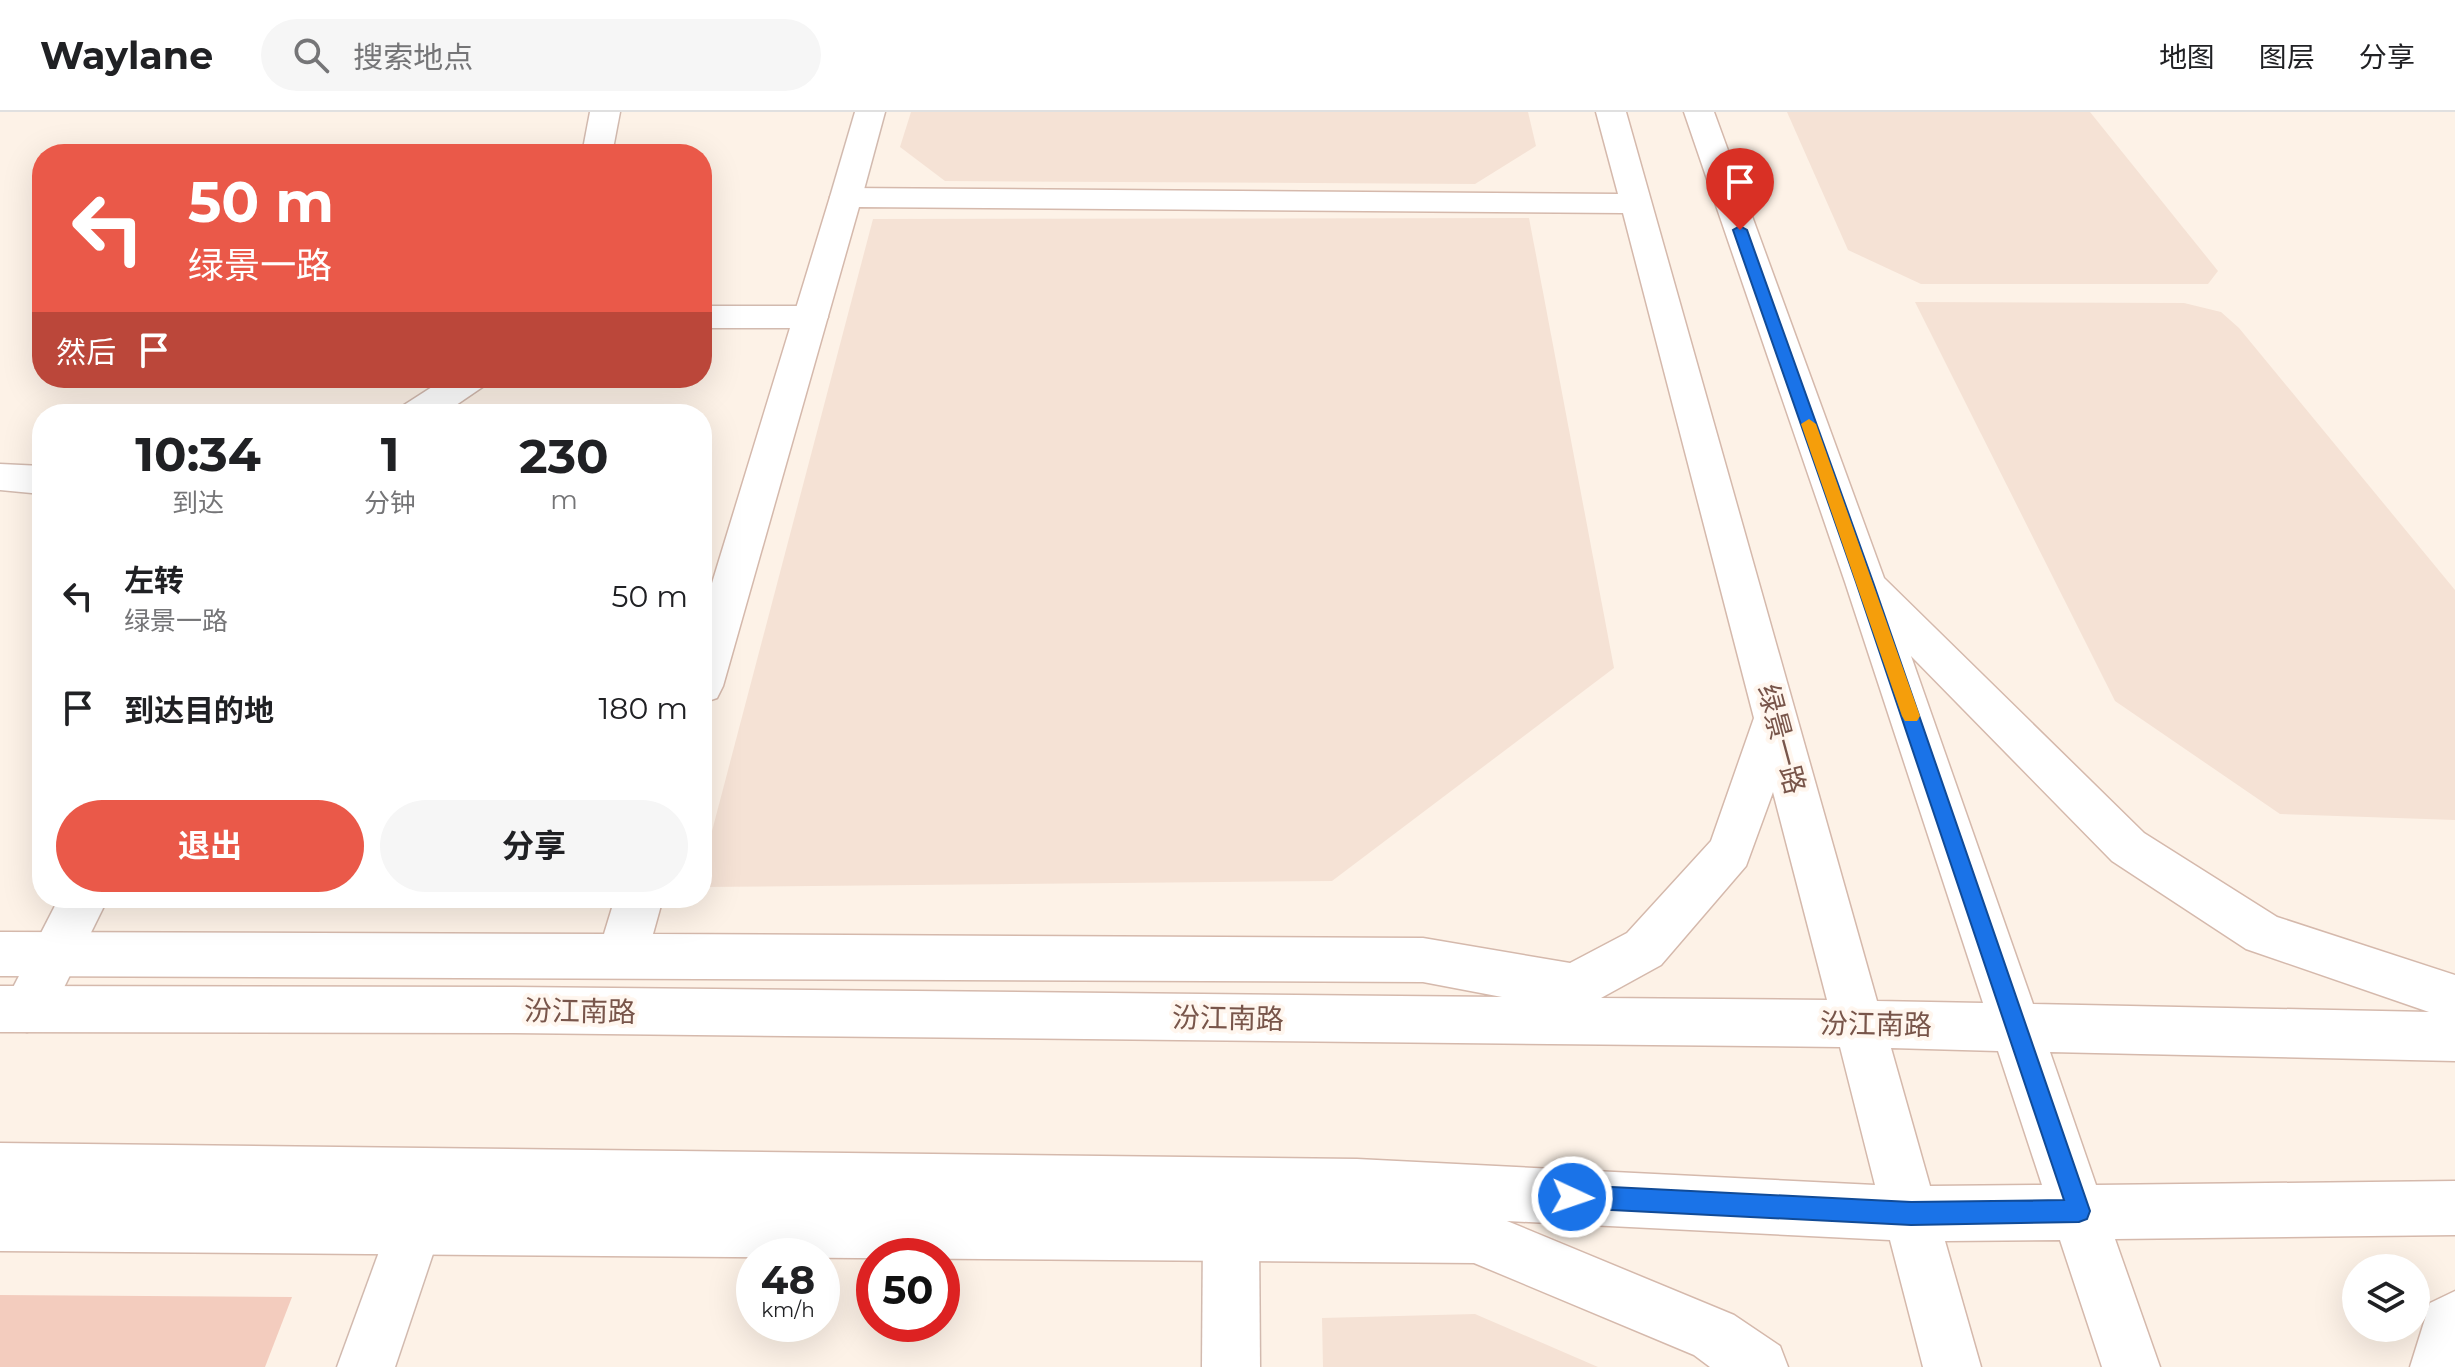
<!DOCTYPE html>
<html lang="zh">
<meta charset="utf-8">
<style>
:root{--surface:#fff;--page:#f6f6f6;--text:#202124;--muted:#757577;--line:#e0e0e0;--accent:#ea5949}
body{margin:0;font-family:Montserrat,"Noto Sans SC",sans-serif;background:var(--page);color:var(--text);height:100vh;display:flex;flex-direction:column;font-size:30px;white-space:nowrap}
*{box-sizing:border-box;margin:0}
p{font-size:26px;color:var(--muted)}
.icon{flex:none;width:44px;height:44px;fill:none;stroke:currentColor;stroke-width:2;stroke-linecap:round;stroke-linejoin:round}
.map{position:relative;flex:1;overflow:hidden}
.side{position:absolute;left:32px;top:292px;width:680px;height:504px;display:flex;flex-direction:column;background:var(--surface);border-radius:32px;box-shadow:0 8px 32px #0002}
.side>*{flex:none}
.guide{position:absolute;left:32px;top:32px;width:680px;height:244px;border-radius:32px;box-shadow:0 8px 32px #0002;background:#ea5949;color:#fff;overflow:hidden}
.buttons{position:absolute;left:2342px;top:1142px;display:grid;gap:16px}
.buttons a{display:grid;place-items:center;width:88px;height:88px;border-radius:50%;background:var(--surface);box-shadow:0 8px 32px #0002;font-size:40px}
.speed{position:absolute;left:736px;top:1126px;display:flex;gap:16px;font-size:40px;font-weight:700;text-align:center}
.speed>*{display:grid;place-content:center;width:104px;height:104px;border-radius:50%;background:var(--surface);box-shadow:0 8px 32px #0002;line-height:1}
.speed small{font-size:20px;font-weight:400}
.speed .limit{border:12px solid #d22;background:#fff;color:#111}
.pin{position:absolute;display:grid;place-items:center;width:68px;height:68px;color:#fff;margin:-82px -34px;border-radius:50% 50% 50% 0;rotate:-45deg;box-shadow:0 0 8px #0007}
.pin .icon{rotate:45deg}
.me{position:absolute;width:88px;margin:-44px;rotate:93deg;stroke-linejoin:round;filter:drop-shadow(0 0 6px #0008)}
.turn{display:flex;align-items:center;gap:28px;height:168px;padding:0 24px;font-size:36px}
.turn .icon{width:104px;height:104px;stroke-width:2.5}
.turn b{display:block;font-size:56px;line-height:68px}
.then{display:flex;align-items:center;height:76px;padding:0 24px;background:#0003;gap:16px;font-size:30px}
.eta{display:flex;justify-content:space-evenly;align-items:center;height:136px;text-align:center}
.eta b{font-size:48px;font-weight:700;line-height:56px}
.cta{display:flex;gap:16px;margin-top:auto;padding:16px 24px}
.cta a{flex:1;height:92px;border-radius:48px;background:var(--accent);color:#fff;font-size:32px;font-weight:700;line-height:92px;text-align:center}
.cta a+a{background:var(--page);color:var(--text)}
ul{padding:0;list-style:none}
li{display:flex;align-items:center;gap:24px;height:112px;padding:0 24px}
li div{flex:1}
li b{display:block;font-size:30px}
li em{font-style:normal}
header{display:flex;align-items:center;gap:48px;box-sizing:border-box;height:112px;padding:0 40px;background:var(--surface);border-bottom:2px solid var(--line)}
header strong{font-size:38px}
nav{display:flex;gap:44px;margin-inline-start:auto;font-size:28px}
.search{width:560px;height:72px;background:var(--page);display:flex;align-items:center;gap:20px;box-sizing:border-box;padding:0 28px;border-radius:44px;color:var(--muted);font-size:30px}
.map>svg:first-child{display:block}
.residential{fill:#f5e2d5}
.building{fill:#f3ccbe}
.lines{fill:none;stroke-linecap:round;stroke-linejoin:round}
.street-casing{stroke:#d2baaf;stroke-width:3}
.secondary-casing{stroke:#d5b9ac;stroke-width:3}
.street{fill:#fff;fill-rule:evenodd}
.secondary{fill:#fff;fill-rule:evenodd}
.route{fill:#1a73e8;stroke:#114b97;stroke-width:2}
.slow{fill:#f59e0b}
.labels{text-anchor:middle;stroke-width:8;stroke-linejoin:round;paint-order:stroke}
.street-label{font-size:28px;fill:#78554a;stroke:#fff6ee}
</style>
<header>
<strong>Waylane</strong>
<div class="search"><svg class="icon" aria-label="search" viewBox="0 0 24 24"><circle cx="10" cy="10" r="6"/><path d="M15 15l6 6"/></svg>搜索地点</div>
<nav><a>地图</a><a>图层</a><a>分享</a></nav>
</header>
<div class="map">
<svg width="2455" height="1255" viewBox="0 0 2455 1255">
<rect width="100%" height="100%" fill="#fdf2e7"/>
<!-- residential -->
<g class="residential">
<path d="M911,0H1528L1536,34L1475,72L945,69L900,35Z"/>
<path d="M1787,0H2090L2218,159L2208,172H1921L1848,138Z"/>
<path d="M1529,106L1614,556L1332,769L702,775V757L873,107Z"/>
<path d="M1915,190L2184,191L2221,200L2239,216L2455,478V708L2280,702L2115,589Z"/>
<path d="M1475,1202L1598,1255H1323L1322,1206Z"/>
</g>
<!-- building -->
<path class="building" d="M0,1183L292,1185L265,1255H0Z"/>
<g class="lines">
<defs>
<g id="street">
<path d="M590,0H620L612,42H582Z"/>
<path d="M855,0H885L862,85L857,92L846,94L835,92L830,85Z"/>
<path d="M702,194H811L823,197L828,205L823,213L811,216H702Z"/>
<path d="M446,266H489L484,274L443,302H399L404,293Z"/>
<path d="M0,352L42,354V382L0,378Z"/>
<path d="M59,786H108L45,914L27,920L9,914L2,897Z"/>
<path d="M414,1087L433,1096L442,1115L395,1255H337L395,1096Z"/>
<path d="M1231,1094L1251,1102L1259,1122L1260,1255H1202L1203,1122L1211,1102Z"/>
</g>
<g id="secondary">
<path d="M1596,0H1626L1877,889L1983,891L1845,470L1684,0H1714L1884,466L2144,721L2277,805L2455,863V949L2050,940L2096,1073L2455,1069V1123L2115,1127L2160,1255H2102L2060,1128L1945,1129L1981,1255H1923L1890,1128L1507,1109L1734,1203L1780,1234L1788,1255H1710L1694,1243L1474,1151L0,1139V1031L1357,1047L1875,1073L1840,935L513,921L0,920V874L513,875L1502,885L1423,870L0,864V820L604,822L615,786H663L653,822L1423,826L1570,851L1627,821L1711,729L1754,606L1623,101L859,95L723,574L717,586L702,591V504L830,85L835,78L846,76L1618,82ZM1911,544L2112,749L2246,837L2429,900L2033,892ZM1773,680L1827,888L1601,886L1661,853L1746,754ZM1891,936L1998,939L2042,1073L1930,1074Z"/>
<path d="M2455,1179V1255H2410L2430,1191Z"/>
</g>
</defs>
<!-- street casing -->
<use href="#street" class="street-casing"/>
<!-- secondary casing -->
<use href="#secondary" class="secondary-casing"/>
<!-- street -->
<use href="#street" class="street"/>
<!-- secondary -->
<use href="#secondary" class="secondary"/>
</g>
<!-- route -->
<path class="route" d="M1740,114L1747,118L1873,470L2090,1099L2087,1107L2079,1110L1911,1113L1572,1096L1564,1093L1561,1085L1564,1077L1572,1073L1911,1090L2064,1088L1856,470L1733,118Z"/>
<!-- slow -->
<path class="slow" d="M1809,307L1816,312L1920,604L1917,609H1905L1902,604L1801,312Z"/>
<g class="labels">
<!-- street labels -->
<g class="street-label">
<text transform="translate(1782 627) rotate(75)" y="10">绿景一路</text>
<text transform="translate(580 899) rotate(1)" y="10">汾江南路</text>
<text transform="translate(1228 906) rotate(1)" y="10">汾江南路</text>
<text transform="translate(1876 912) rotate(1)" y="10">汾江南路</text>
</g>
</g>
</svg>
<div class="buttons">
<a><svg class="icon" aria-label="layers" viewBox="0 0 24 24"><path d="M12 4l9 5-9 5-9-5zM3 14l9 5 9-5"/></svg></a>
</div>
<div class="speed"><div>48<small>km/h</small></div><div class="limit">50</div></div>
<div class="pin" style="left:1740px;top:118px;background:#d93025"><svg class="icon" aria-label="arrive" viewBox="0 0 24 24"><path d="M6 21V4h12l-3 4 3 4H6"/></svg></div>
<svg class="me" style="left:1572px;top:1085px" viewBox="-20 -20 40 40"><circle r="17" fill="#1a73e8" stroke="#fff" stroke-width="3"/><path d="M0-11L8 9 0 5-8 9z" fill="#fff"/></svg>
<div class="guide">
<div class="turn"><svg class="icon" aria-label="left" viewBox="0 0 24 24"><path d="M17 20v-9H6M10 6l-5 5 5 5"/></svg><div><b>50 m</b>绿景一路</div></div>
<div class="then">然后<svg class="icon" aria-label="arrive" viewBox="0 0 24 24"><path d="M6 21V4h12l-3 4 3 4H6"/></svg></div>
</div>
<section class="side">
<div class="eta">
<div><b>10:34</b><p>到达</p></div>
<div><b>1</b><p>分钟</p></div>
<div><b>230</b><p>m</p></div>
</div>
<ul>
<li><svg class="icon" aria-label="left" viewBox="0 0 24 24"><path d="M17 20v-9H6M10 6l-5 5 5 5"/></svg><div><b>左转</b><p>绿景一路</p></div><em>50 m</em></li>
<li><svg class="icon" aria-label="arrive" viewBox="0 0 24 24"><path d="M6 21V4h12l-3 4 3 4H6"/></svg><div><b>到达目的地</b></div><em>180 m</em></li>
</ul>
<div class="cta"><a>退出</a><a>分享</a></div>
</section>
</div>
